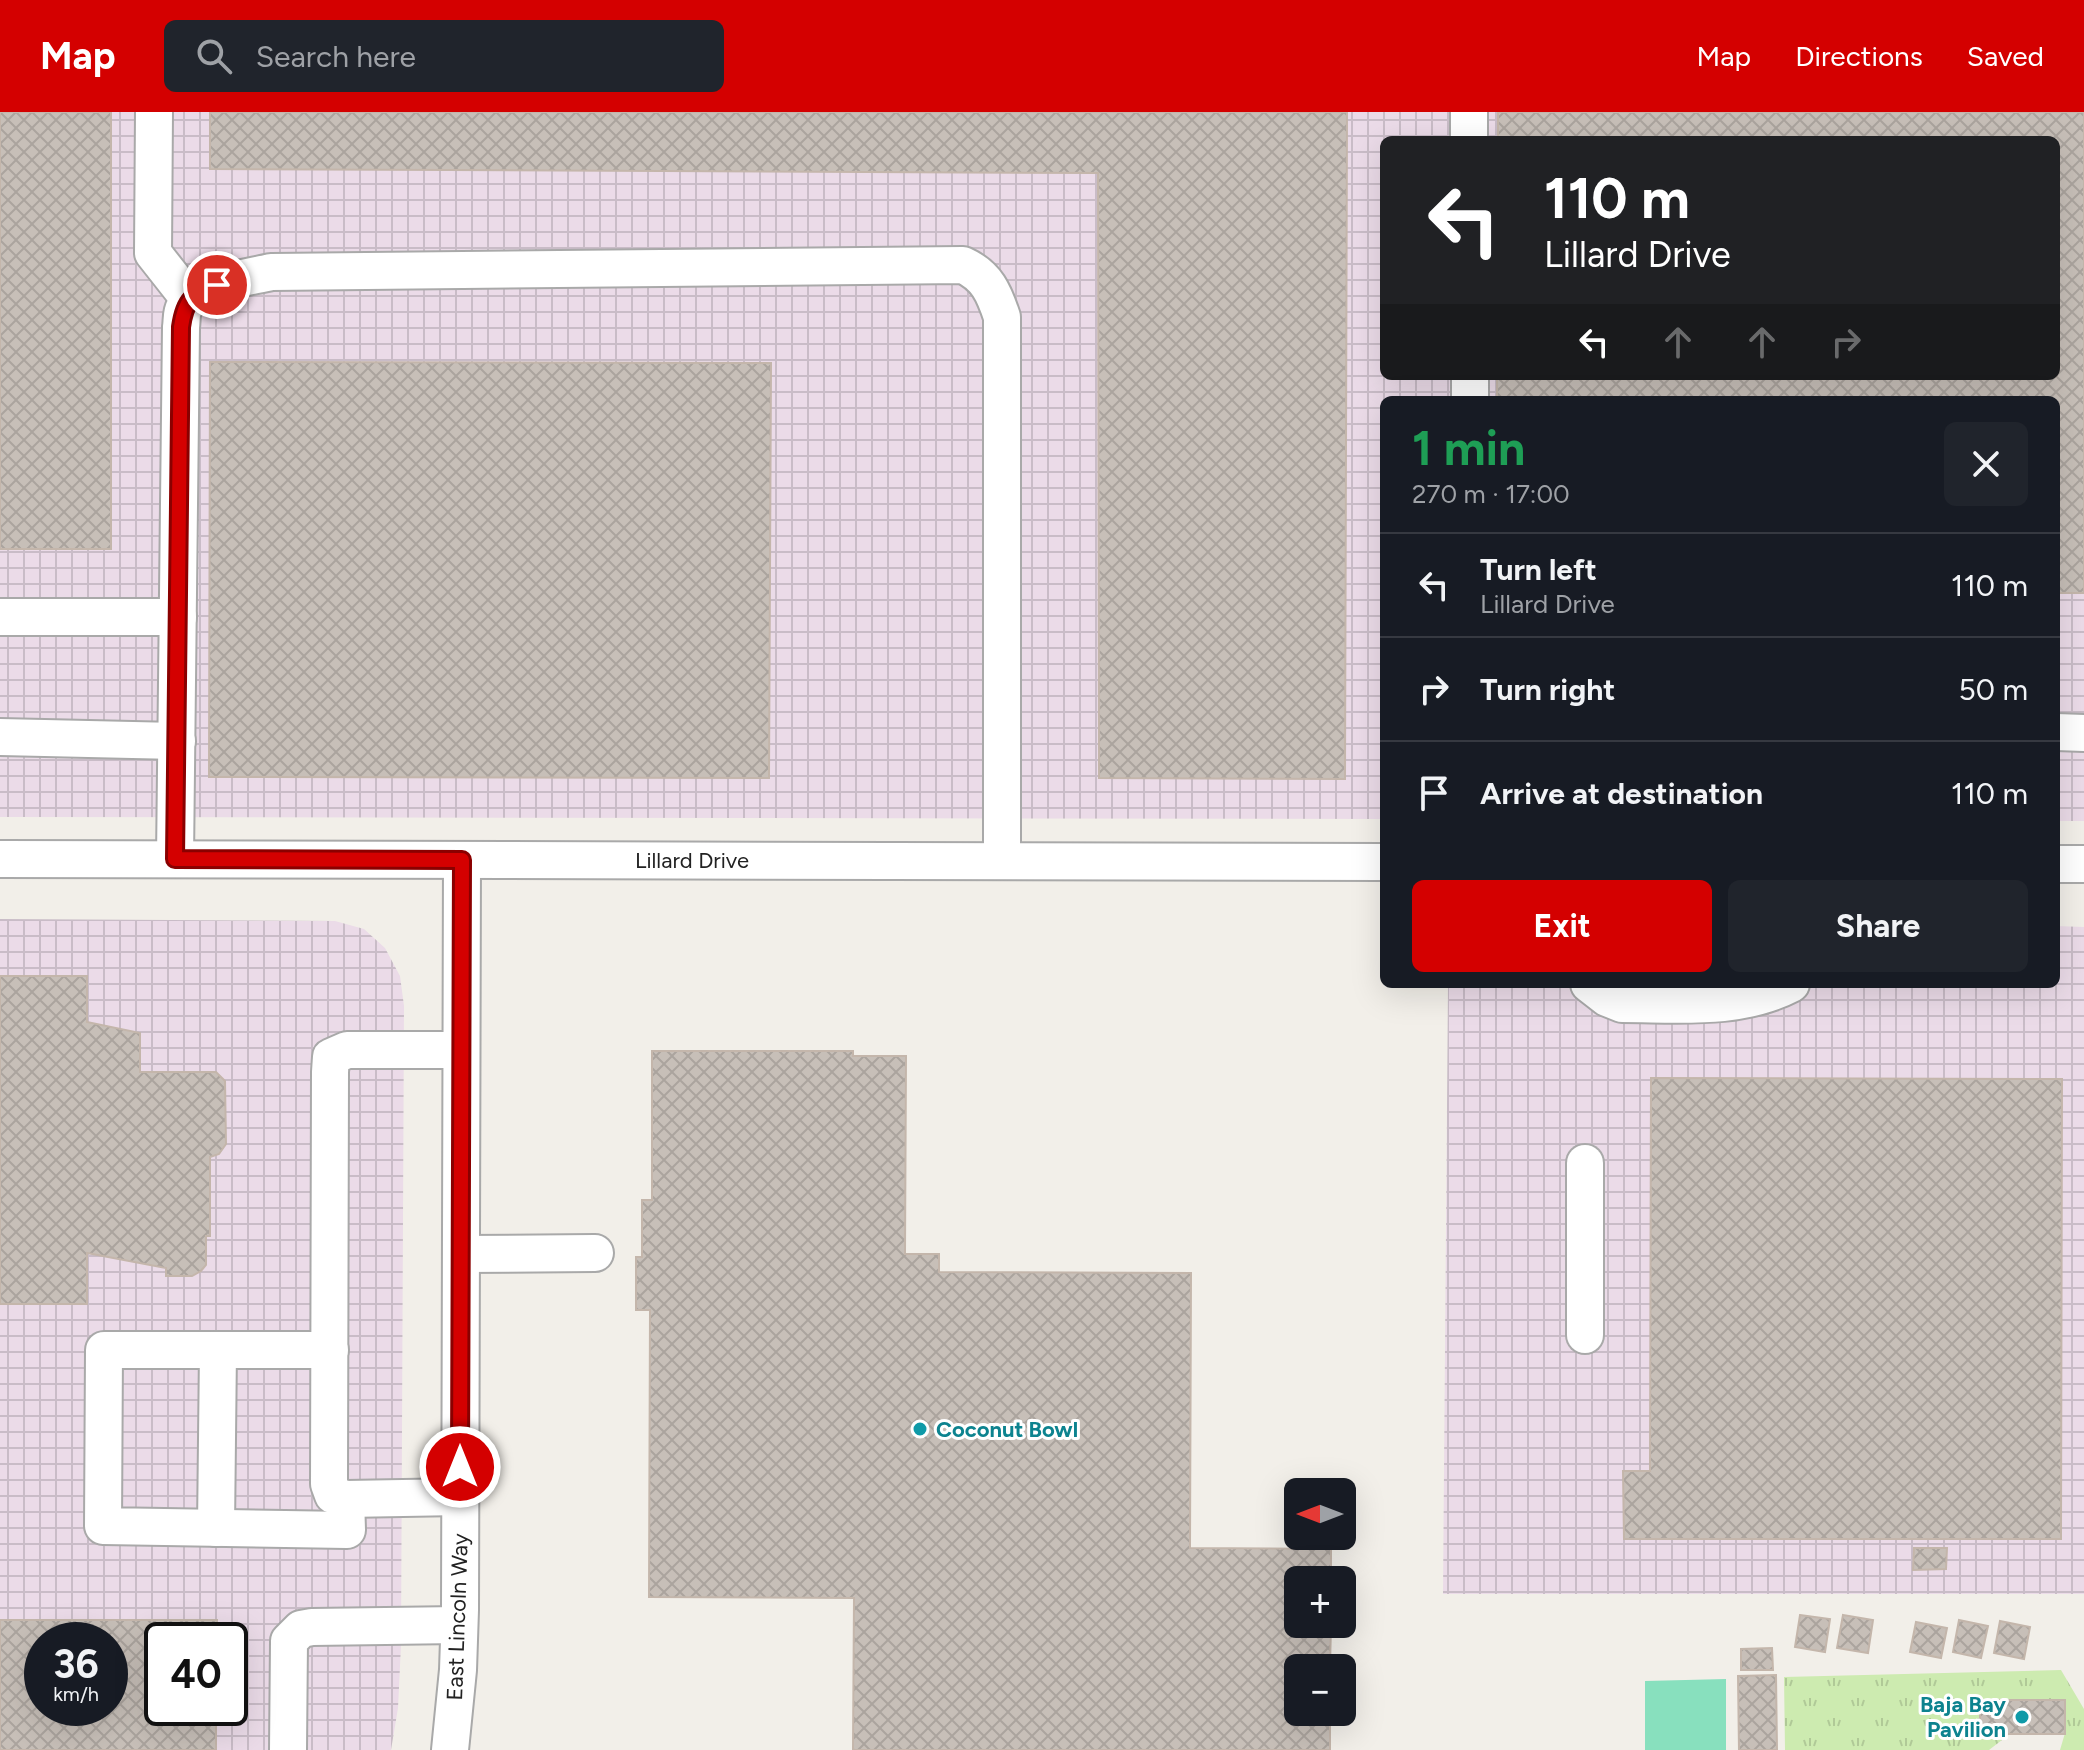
<!DOCTYPE html>
<meta charset="utf-8">
<style>
:root{--surface:#171b24;--page:#20242c;--text:#f1f3f6;--muted:#9ea1a6;--line:#363941;--accent:#d40000}
body{margin:0;font-family:Figtree,sans-serif;background:var(--page);color:var(--text);height:100vh;display:flex;flex-direction:column;font-size:30px;white-space:nowrap}
*{box-sizing:border-box;margin:0}
p{font-size:26px;color:var(--muted)}
.icon{flex:none;width:44px;height:44px;fill:none;stroke:currentColor;stroke-width:2;stroke-linecap:round;stroke-linejoin:round}
.map{position:relative;flex:1;overflow:hidden}
.drawer{position:absolute;left:1380px;top:284px;width:680px;height:592px;display:flex;flex-direction:column;background:var(--surface);border-radius:12px;box-shadow:0 8px 32px #0002}
.drawer>*{flex:none}
.hud{position:absolute;left:1380px;top:24px;width:680px;height:244px;border-radius:12px;box-shadow:0 8px 32px #0002;background:#202124;color:#fff;overflow:hidden}
.needle{width:52px;rotate:270deg}
.buttons{position:absolute;left:1284px;top:1366px;display:grid;gap:16px}
.buttons a{display:grid;place-items:center;width:72px;height:72px;border-radius:12px;background:var(--surface);box-shadow:0 8px 32px #0002;font-size:40px}
.speed{position:absolute;left:24px;top:1510px;display:flex;gap:16px;font-size:40px;font-weight:700;text-align:center}
.speed>*{display:grid;place-content:center;width:104px;height:104px;border-radius:50%;background:var(--surface);box-shadow:0 8px 32px #0002;line-height:1}
.speed small{font-size:20px;font-weight:400}
.speed .limit{border:4px solid #111;border-radius:12px;background:#fff;color:#111}
.pin{position:absolute;display:grid;place-items:center;width:68px;height:68px;color:#fff;margin:-34px;border:4px solid #fff;border-radius:50%;box-shadow:0 2px 8px #0007}
.me{position:absolute;width:88px;margin:-44px;rotate:0deg;stroke-linejoin:round;filter:drop-shadow(0 0 6px #0008)}
.turn{display:flex;align-items:center;gap:28px;height:168px;padding:0 32px;font-size:36px}
.turn .icon{width:104px;height:104px;stroke-width:2.5}
.turn b{display:block;font-size:56px;line-height:68px}
.lanes{display:flex;align-items:center;height:76px;padding:0 32px;background:#0003;justify-content:center;gap:40px;direction:ltr}
.lanes .off{opacity:.35}
.round{display:grid;place-items:center;flex:none;width:84px;height:84px;border-radius:12px;background:var(--page)}
.summary{display:flex;align-items:center;justify-content:space-between;height:136px;padding:0 32px}
h1{font-size:48px;font-weight:700;line-height:60px;color:#1e9e55}
.action{display:flex;gap:16px;margin-top:auto;padding:16px 32px}
.action a{flex:1;height:92px;border-radius:12px;background:var(--accent);color:#fff;font-size:32px;font-weight:700;line-height:92px;text-align:center}
.action a+a{background:var(--page);color:var(--text)}
ul{padding:0;list-style:none}
li{display:flex;align-items:center;gap:24px;height:104px;padding:0 32px;border-top:2px solid var(--line)}
li div{flex:1}
li b{display:block;font-size:30px}
li em{font-style:normal}
header{display:flex;align-items:center;gap:48px;box-sizing:border-box;height:112px;padding:0 40px;background:var(--accent);color:#fff}
header strong{font-size:38px}
nav{display:flex;gap:44px;margin-inline-start:auto;font-size:28px}
.search{width:560px;height:72px;background:var(--page);display:flex;align-items:center;gap:20px;box-sizing:border-box;padding:0 28px;border-radius:12px;color:var(--muted);font-size:30px}
.map>svg:first-child{display:block}
.industrial{fill:url(#industrial-grid);fill-rule:evenodd}
.grass{fill:url(#grass-tufts)}
.pitch{fill:#88e0be}
.building{fill:url(#building-cross-hatch);stroke:#c4b6ab;stroke-width:2;fill-rule:evenodd}
.lines{fill:none;stroke-linecap:round;stroke-linejoin:round}
.minor-casing{stroke:#a9a9a9;stroke-width:40}
.minor{stroke:#fff;stroke-width:36}
.route-casing{stroke:#8a0000;stroke-width:20}
.route{stroke:#d40000;stroke-width:14}
.culture-dot{fill:#0f9aa8;stroke:#fff;stroke-width:3}
.labels{text-anchor:middle;stroke-width:6;stroke-linejoin:round;paint-order:stroke}
.street-label{font-size:22px;fill:#222;stroke:#fff}
.culture-label{font-size:22px;font-weight:bold;fill:#0d838f;stroke:#fff;text-anchor:start}
</style>
<header>
<strong>Map</strong>
<div class="search"><svg class="icon" aria-label="search" viewBox="0 0 24 24"><circle cx="10" cy="10" r="6"/><path d="M15 15l6 6"/></svg>Search here</div>
<nav><a>Map</a><a>Directions</a><a>Saved</a></nav>
</header>
<div class="map">
<svg width="2084" height="1638" viewBox="0 0 2084 1638">
<defs>
<pattern id="industrial-grid" width="8" height="8" patternUnits="userSpaceOnUse" patternTransform="scale(2)"><rect width="8" height="8" fill="#ebdbe8"/><path d="M0 4h8M4 0v8" fill="none" stroke="#c9bcc7"/></pattern>
<pattern id="grass-tufts" width="24" height="20" patternUnits="userSpaceOnUse" patternTransform="scale(2)"><rect width="24" height="20" fill="#cdebb0"/><path d="M3 7l-1-3M5 7V3M7 7l1-3M15 17l-1-3M17 17v-4M19 17l1-3" fill="none" stroke="#b0c997"/></pattern>
<pattern id="building-cross-hatch" width="8" height="8" patternUnits="userSpaceOnUse" patternTransform="scale(2)"><rect width="8" height="8" fill="#c7bfb8"/><path d="M0 0l8 8M0 8l8-8" fill="none" stroke="#aba49e"/></pattern>
</defs>
<rect width="100%" height="100%" fill="#f2efe9"/>
<!-- industrial -->
<g class="industrial">
<path d="M0,0H2084V709H2056V288H1384V707L0,705ZM1384,28H2056V264H1384Z"/>
<path d="M0,807L335,809L364,817L385,836L400,864L404,894L401,1533L398,1596L391,1638H0ZM42,1528H110V1596H42ZM162,1528H230V1596H162Z"/>
<path d="M2056,814L2084,815V1482H1443L1448,872H2056Z"/>
</g>
<!-- grass -->
<path class="grass" d="M2061,1558L2084,1597V1638H2060L2065,1621L2015,1618L1989,1638H1785L1784,1565Z"/>
<!-- pitch -->
<path class="pitch" d="M1726,1567V1638H1645V1569Z"/>
<!-- building -->
<g class="building">
<rect x="0" y="0" width="111" height="437"/>
<path d="M210,0H1347L1345,667L1099,666L1098,61L210,57Z"/>
<path d="M1498,0H2084V481H2056V288H1497V264H2056V28H1498Z"/>
<path d="M210,250L771,251L769,666L209,665Z"/>
<path d="M0,864H87V910L140,921V960H216L225,969L226,1032L219,1042L210,1045V1124H206V1153L201,1159L192,1164H166V1156L87,1141V1192H0Z"/>
<path d="M652,939H853V944H906L905,1142H939V1160L1191,1161L1190,1436L1331,1437V1468H1298V1512H1331L1330,1556H1298V1600H1330V1638H853L854,1486L649,1485L650,1198H636V1145H642V1088H652Z"/>
<path d="M1651,966L2062,967L2061,1427H1624L1623,1359H1650Z"/>
<path d="M1914,1436H1947L1946,1457L1913,1458Z"/>
<path d="M1800,1503L1830,1507L1825,1540L1795,1535Z"/>
<path d="M1843,1503L1873,1508L1868,1541L1837,1536Z"/>
<path d="M0,1508H217V1528H162V1596H216V1638H0ZM42,1528H110V1596H42Z"/>
<path d="M1959,1508L1988,1514L1981,1546L1953,1540Z"/>
<path d="M2000,1509L2030,1515L2024,1547L1994,1541Z"/>
<path d="M1916,1510L1947,1516L1941,1546L1910,1540Z"/>
<path d="M1772,1536L1773,1558H1741V1537Z"/>
<path d="M1776,1563L1777,1638H1739L1738,1564Z"/>
<rect x="1980" y="1588" width="85" height="34"/>
</g>
<g class="lines">
<defs>
<g id="minor">
<path d="M154,0L153,141L190,188"/>
<path d="M1469,0V28"/>
<path d="M1470,264V288"/>
<path d="M0,505H178"/>
<path d="M2056,620L2084,621"/>
<path d="M0,625L177,629"/>
<path d="M0,747L1384,750"/>
<path d="M175,747L181,215C182,209 181,201 184,196C195,171 247,166 271,160L963,153C987,164 994,181 1002,205V749"/>
<path d="M2056,752H2084"/>
<path d="M1589,872L1607,886L1622,892C1679,892 1739,899 1791,872"/>
<path d="M1585,1051V1223"/>
<path d="M461,1142L595,1141"/>
<path d="M330,1238H104L103,1414L347,1418L346,1387"/>
<path d="M460,1385L346,1387L333,1383L329,1372L330,960L331,945L347,938H461"/>
<path d="M216,1416L218,1238"/>
<path d="M288,1638L289,1529L301,1517L312,1515L459,1513"/>
<path d="M450,1638L458,1558L460,1498L462,748"/>
</g>
</defs>
<!-- minor casing -->
<use href="#minor" class="minor-casing"/>
<!-- minor -->
<use href="#minor" class="minor"/>
</g>
<g class="lines">
<defs>
<path id="route" d="M217,173C192,183 185,187 181,215L175,747L462,748L460,1355"/>
</defs>
<!-- route casing -->
<use href="#route" class="route-casing"/>
<!-- route -->
<use href="#route" class="route"/>
</g>
<!-- markers -->
<g class="culture-dot">
<circle cx="920" cy="1317" r="8"/>
<circle cx="2022" cy="1605" r="8"/>
</g>
<g class="labels">
<!-- street labels -->
<g class="street-label">
<text x="692" y="756">Lillard Drive</text>
<text transform="translate(457 1505) rotate(-88)" y="8">East Lincoln Way</text>
</g>
<!-- culture labels -->
<g class="culture-label">
<text x="936" y="1325">Coconut Bowl</text>
<text x="2006" y="1600" text-anchor="end">Baja Bay<tspan x="2006" dy="25">Pavilion</tspan></text>
</g>
</g>
</svg>
<div class="buttons">
<a><svg class="needle" viewBox="-14 -14 28 28"><path d="M0-13l5 13h-10z" fill="#e53935"/><path d="M0 13l5-13h-10z" fill="#9ea1a6"/></svg></a>
<a>+</a>
<a>−</a>
</div>
<div class="speed"><div>36<small>km/h</small></div><div class="limit">40</div></div>
<div class="pin" style="left:217px;top:173px;background:#d93025"><svg class="icon" aria-label="arrive" viewBox="0 0 24 24"><path d="M6 21V4h12l-3 4 3 4H6"/></svg></div>
<svg class="me" style="left:460px;top:1355px" viewBox="-20 -20 40 40"><circle r="17" fill="#d40000" stroke="#fff" stroke-width="3"/><path d="M0-11L8 9 0 5-8 9z" fill="#fff"/></svg>
<div class="hud">
<div class="turn"><svg class="icon" aria-label="left" viewBox="0 0 24 24"><path d="M17 20v-9H6M10 6l-5 5 5 5"/></svg><div><b>110 m</b>Lillard Drive</div></div>
<div class="lanes"><svg class="icon" aria-label="left" viewBox="0 0 24 24"><path d="M17 20v-9H6M10 6l-5 5 5 5"/></svg><svg class="icon off" aria-label="ahead" viewBox="0 0 24 24"><path d="M12 20V5M6 11l6-6 6 6"/></svg><svg class="icon off" aria-label="ahead" viewBox="0 0 24 24"><path d="M12 20V5M6 11l6-6 6 6"/></svg><svg class="icon off" aria-label="right" viewBox="0 0 24 24"><path d="M7 20v-9h11M14 6l5 5-5 5"/></svg></div>
</div>
<section class="drawer">
<div class="summary"><div><h1>1 min</h1><p>270 m · 17:00</p></div><a class="round"><svg class="icon" aria-label="close" viewBox="0 0 24 24"><path d="M6 6l12 12M18 6L6 18"/></svg></a></div>
<ul>
<li><svg class="icon" aria-label="left" viewBox="0 0 24 24"><path d="M17 20v-9H6M10 6l-5 5 5 5"/></svg><div><b>Turn left</b><p>Lillard Drive</p></div><em>110 m</em></li>
<li><svg class="icon" aria-label="right" viewBox="0 0 24 24"><path d="M7 20v-9h11M14 6l5 5-5 5"/></svg><div><b>Turn right</b></div><em>50 m</em></li>
<li><svg class="icon" aria-label="arrive" viewBox="0 0 24 24"><path d="M6 21V4h12l-3 4 3 4H6"/></svg><div><b>Arrive at destination</b></div><em>110 m</em></li>
</ul>
<div class="action"><a>Exit</a><a>Share</a></div>
</section>
</div>
